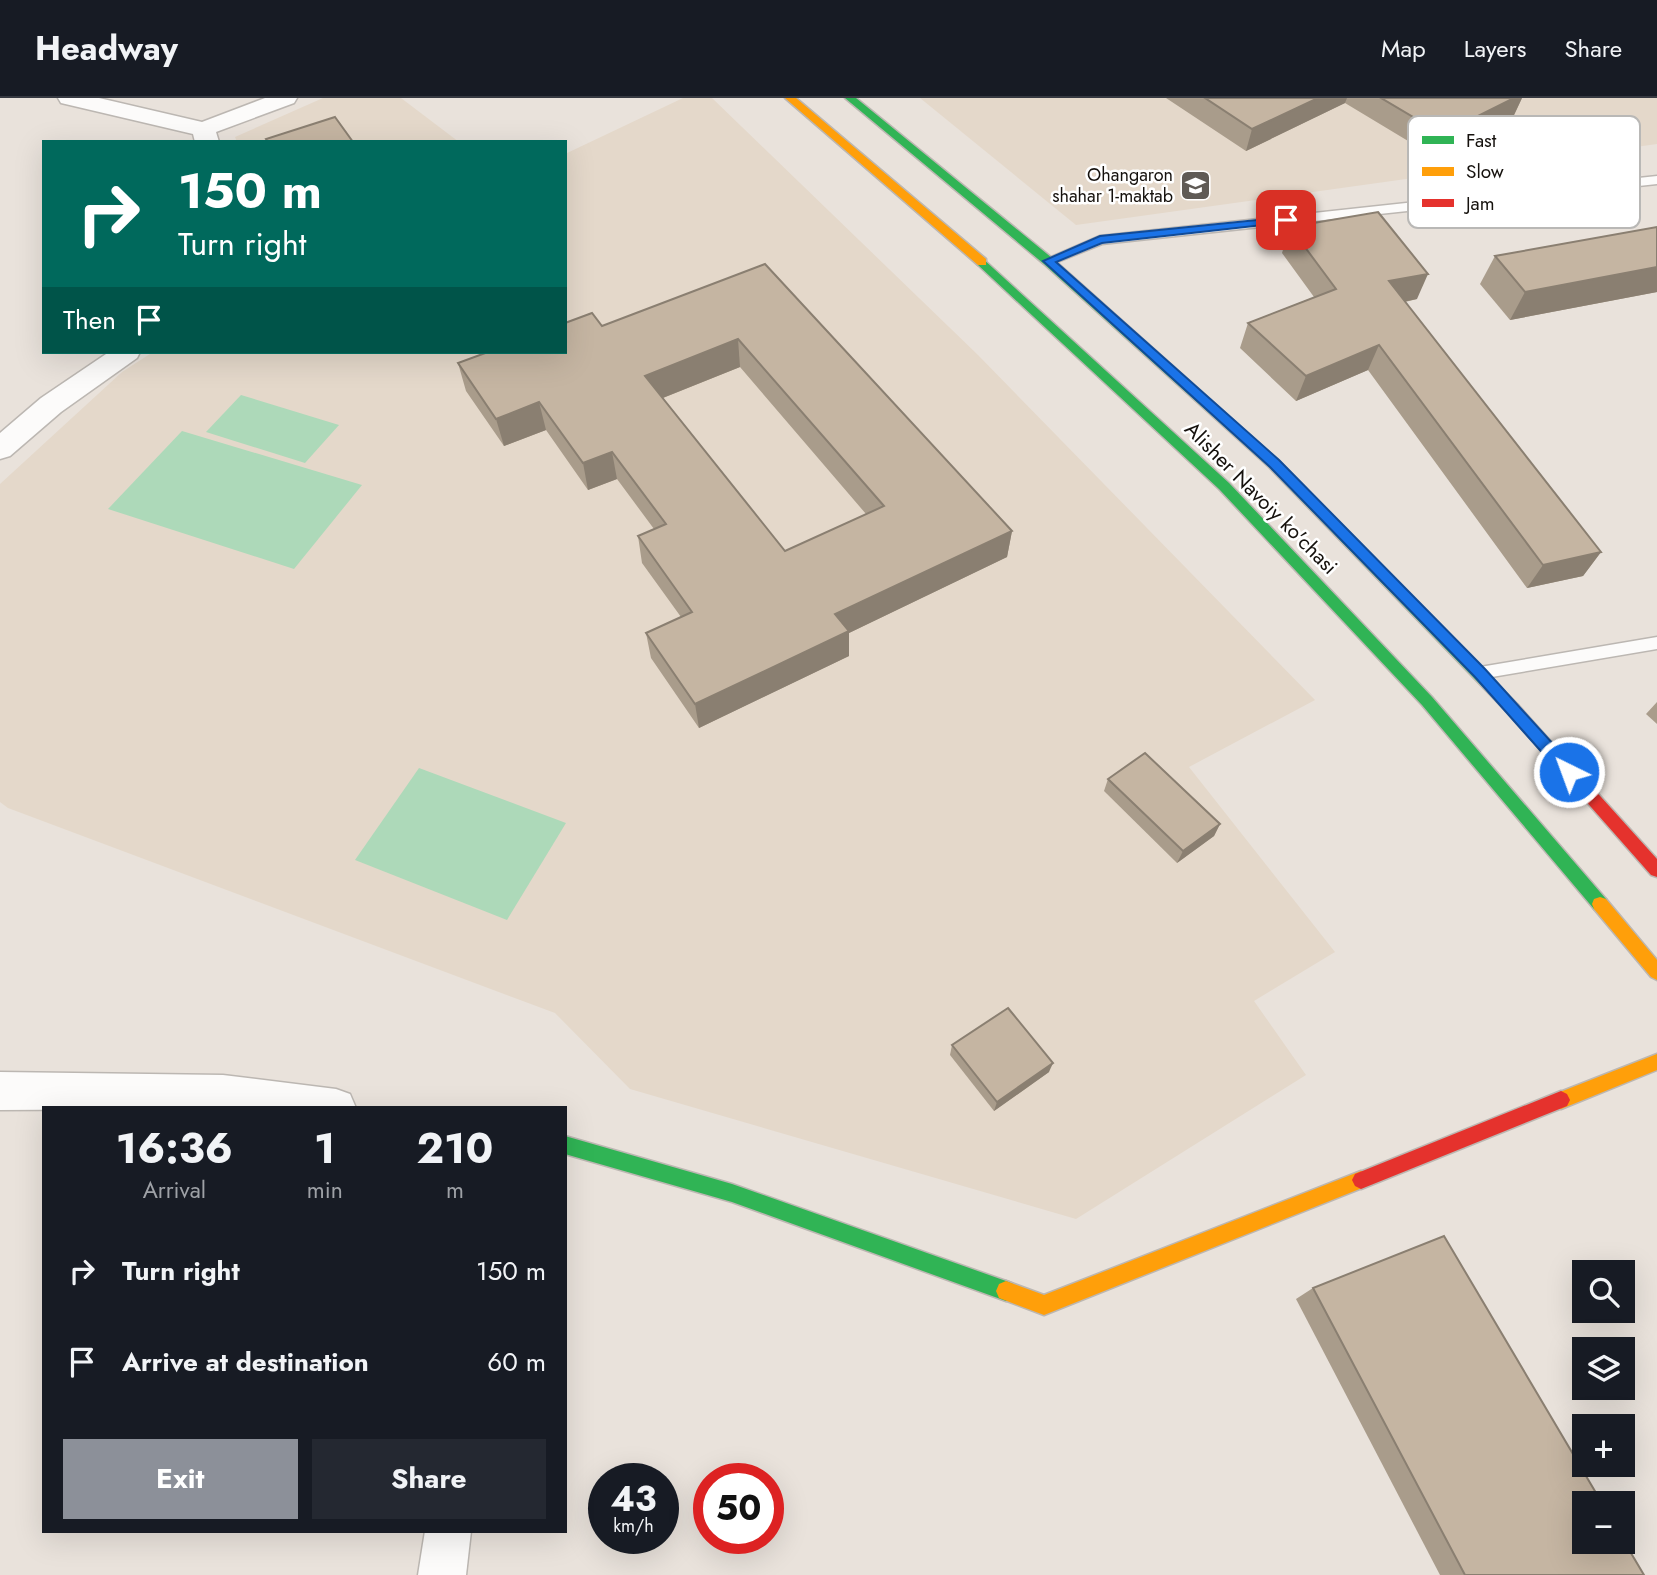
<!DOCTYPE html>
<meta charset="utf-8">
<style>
:root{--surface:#171b24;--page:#242831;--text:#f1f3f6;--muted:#9ea1a6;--line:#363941;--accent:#8c9099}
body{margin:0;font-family:Jost,sans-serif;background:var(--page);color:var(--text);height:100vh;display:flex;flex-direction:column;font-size:26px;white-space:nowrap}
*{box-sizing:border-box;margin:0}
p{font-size:23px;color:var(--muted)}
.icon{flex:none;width:38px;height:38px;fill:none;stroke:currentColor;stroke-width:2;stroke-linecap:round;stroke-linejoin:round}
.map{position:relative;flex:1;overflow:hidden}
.panel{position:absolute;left:42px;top:1008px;width:525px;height:427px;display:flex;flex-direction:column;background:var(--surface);border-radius:0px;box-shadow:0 7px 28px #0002}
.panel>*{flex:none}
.guide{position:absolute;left:42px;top:42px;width:525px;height:214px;border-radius:0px;box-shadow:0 7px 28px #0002;background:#00695c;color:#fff;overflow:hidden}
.buttons{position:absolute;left:1572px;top:1162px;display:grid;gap:14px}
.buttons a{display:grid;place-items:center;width:63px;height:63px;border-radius:0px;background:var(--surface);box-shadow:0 7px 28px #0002;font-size:35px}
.speed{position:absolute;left:588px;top:1365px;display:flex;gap:14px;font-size:35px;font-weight:700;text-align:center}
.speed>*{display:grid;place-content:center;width:91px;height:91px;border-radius:50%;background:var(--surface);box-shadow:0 7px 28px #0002;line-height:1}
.speed small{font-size:18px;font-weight:400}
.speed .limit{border:10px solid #d22;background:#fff;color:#111}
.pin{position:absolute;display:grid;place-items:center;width:60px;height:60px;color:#fff;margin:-30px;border-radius:14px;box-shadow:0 4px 10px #0006}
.me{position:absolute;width:77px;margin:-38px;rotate:318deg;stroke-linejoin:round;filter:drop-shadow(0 0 5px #0008)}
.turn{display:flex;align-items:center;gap:24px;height:147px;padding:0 21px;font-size:32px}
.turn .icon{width:91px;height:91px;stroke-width:2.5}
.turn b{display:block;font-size:49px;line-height:60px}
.then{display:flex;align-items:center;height:66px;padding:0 21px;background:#0003;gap:14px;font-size:26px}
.eta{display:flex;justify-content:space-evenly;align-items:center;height:119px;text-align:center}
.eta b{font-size:42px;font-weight:700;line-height:49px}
.cta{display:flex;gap:14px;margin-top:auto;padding:14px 21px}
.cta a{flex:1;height:80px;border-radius:0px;background:var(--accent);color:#fff;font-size:28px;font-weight:700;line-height:80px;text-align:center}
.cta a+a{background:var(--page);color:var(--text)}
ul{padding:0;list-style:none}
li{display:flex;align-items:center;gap:21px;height:91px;padding:0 21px}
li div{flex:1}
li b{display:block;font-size:26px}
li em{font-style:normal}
header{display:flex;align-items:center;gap:42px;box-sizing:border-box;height:98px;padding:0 35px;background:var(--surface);border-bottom:2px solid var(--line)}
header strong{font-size:33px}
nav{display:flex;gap:38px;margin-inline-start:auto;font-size:24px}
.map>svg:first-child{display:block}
.built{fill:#e4d8ca}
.green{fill:#add9b9}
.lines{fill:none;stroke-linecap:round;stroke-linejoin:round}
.lane-casing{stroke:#bcb7b2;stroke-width:3}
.street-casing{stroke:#bcb7b2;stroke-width:3}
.fast-casing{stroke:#bcb7b2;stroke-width:3}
.slow-casing{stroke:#bcb7b2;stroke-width:3}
.jam-casing{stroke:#bcb7b2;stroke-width:3}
.lane{fill:#fcfbfa;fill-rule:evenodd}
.street{fill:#fcfbfa;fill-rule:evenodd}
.fast{fill:#30b455;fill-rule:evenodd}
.slow{fill:#ff9f0a;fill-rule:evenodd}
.jam{fill:#e5322d;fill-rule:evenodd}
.wall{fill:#a99c8b;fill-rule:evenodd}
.shaded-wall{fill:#8a7f71}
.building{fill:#c5b5a2;stroke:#8a7f71;stroke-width:2;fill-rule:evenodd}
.route{fill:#1a73e8;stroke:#114b97;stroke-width:2}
.labels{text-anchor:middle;stroke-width:5;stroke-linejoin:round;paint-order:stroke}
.far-poi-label{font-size:18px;fill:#15110d;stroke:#fff;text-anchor:end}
.street-label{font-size:21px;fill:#15110d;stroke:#fff}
.key{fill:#fff;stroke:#b9b8b6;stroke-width:2}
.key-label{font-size:19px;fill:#15110d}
</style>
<header>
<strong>Headway</strong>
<nav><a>Map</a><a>Layers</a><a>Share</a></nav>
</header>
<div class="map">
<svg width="1657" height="1477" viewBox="0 0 1657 1477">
<rect width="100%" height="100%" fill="#e9e2db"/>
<!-- built -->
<g class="built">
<path d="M323,0H401L459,44H237L235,39Z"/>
<path d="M683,0H712L978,257L1315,602L1189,669L1335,854L1254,903L1306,977L1076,1121L630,991L555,915L8,710L0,704V386L122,274L153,254H565V56Z"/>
<path d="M920,0H1657V46L1076,127Z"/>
</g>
<!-- green -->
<g class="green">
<path d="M241,297L339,327L305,365L206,334Z"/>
<path d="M182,333L362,387L294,471L108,411Z"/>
<path d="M419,670L566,725L507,822L355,762Z"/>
</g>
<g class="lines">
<defs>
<g id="lane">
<path d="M1657,78V86L1102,146L1052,166L1048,167L1042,163L1100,138Z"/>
<path d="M1657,539V551L1480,581L1472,575L1480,569Z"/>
</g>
<g id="street">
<path d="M58,0H99L202,24L265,0H297L294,5L216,34L219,44H195L193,36L61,5Z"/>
<path d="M109,254H140L137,260L61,314L10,358L0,361V335L41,300Z"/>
<path d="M0,974L223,977L336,991L350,996L356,1010L0,1012Z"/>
<path d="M425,1433H471L466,1477H418Z"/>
</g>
<g id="fast">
<path d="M845,0H856L1052,160L1279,363L1518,607L1520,611L1518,615H1508L1269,369L1044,166Z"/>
<path d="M982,160L1229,385L1432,599L1606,801L1608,806L1606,811L1600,813L1594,811L1422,607L1219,391L978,167V161Z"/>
<path d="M565,1038L732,1086L1006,1183L1013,1186L1016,1193L1013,1200L1006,1203L732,1104L565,1056Z"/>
</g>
<g id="slow">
<path d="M785,0H796L986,161V167H978Z"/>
<path d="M1600,799L1606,801L1657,862V882L1651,879L1594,811L1592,806L1594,801Z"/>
<path d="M1657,956V972L1561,1011L1555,1008L1552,1002L1555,996Z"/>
<path d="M1361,1073L1367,1076L1370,1082L1367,1088L1044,1217L999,1200L996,1193L999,1186L1006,1183L1044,1197Z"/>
</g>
<g id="jam">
<path d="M1513,605L1518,607L1657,761V779L1651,777L1508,615L1506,611Z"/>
<path d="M1561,993L1567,996L1570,1002L1567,1008L1361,1091L1355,1088L1352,1082L1355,1076Z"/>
</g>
</defs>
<!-- lane casing -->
<use href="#lane" class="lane-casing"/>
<!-- street casing -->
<use href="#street" class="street-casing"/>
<!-- fast casing -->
<use href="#fast" class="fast-casing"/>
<!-- slow casing -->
<use href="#slow" class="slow-casing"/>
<!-- jam casing -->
<use href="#jam" class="jam-casing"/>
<!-- lane -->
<use href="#lane" class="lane"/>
<!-- street -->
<use href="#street" class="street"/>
<!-- fast -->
<use href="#fast" class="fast"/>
<!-- slow -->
<use href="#slow" class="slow"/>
<!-- jam -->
<use href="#jam" class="jam"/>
</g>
<!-- wall -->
<g class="wall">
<path d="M1166,0H1522L1514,17L1433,58L1345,5L1246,53Z"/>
<path d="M1290,129L1417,201L1405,204L1601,454L1583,478L1527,490L1368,272L1296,303L1240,250L1248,225L1314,199L1282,155Z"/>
<path d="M1657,129V194L1510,222L1480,186L1495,158Z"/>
<path d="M765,166L1012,433L1007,459L849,535V558L699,630L651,560L646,535L681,519L642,465L638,438L654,431L617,381L588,392L546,332L504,348L466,293L458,265L602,228ZM740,269L866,416L785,453L663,300Z"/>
<path d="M1657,604V626L1646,616Z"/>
<path d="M1108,681L1220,726L1214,738L1177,765L1104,693Z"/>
<path d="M952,947L1049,974L994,1013L950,957Z"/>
<path d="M1313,1190L1644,1477H1440L1296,1201Z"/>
</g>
<!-- shaded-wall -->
<g class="shaded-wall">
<path d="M1318,0H1347L1345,5L1246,53L1252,31Z"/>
<path d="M1514,0H1522L1514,17L1433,58L1442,36Z"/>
<path d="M1657,169V194L1510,222L1525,194Z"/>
<path d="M1428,176L1417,201L1378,209L1389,183Z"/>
<path d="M738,241L740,269L650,305L645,278Z"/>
<path d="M1379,247L1368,272L1296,303L1306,278Z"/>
<path d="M539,304L546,332L504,348L496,321Z"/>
<path d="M612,354L617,381L588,392L583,365Z"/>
<path d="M1012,433L1007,459L849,535V558L699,630L695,606L835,516Z"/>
<path d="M1601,454L1583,478L1527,490L1543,467Z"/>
<path d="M1220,726L1214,738L1177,765L1183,753Z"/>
<path d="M1053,965L1049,974L994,1013L997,1004Z"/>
</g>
<!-- building -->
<g class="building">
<path d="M1205,0H1318L1252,31Z"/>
<path d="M1381,0H1514L1442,36Z"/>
<path d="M335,19L353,44H268L266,41Z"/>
<path d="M1378,114L1428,176L1389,183L1601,454L1543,467L1379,247L1306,278L1248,225L1336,191L1290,129Z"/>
<path d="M1657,129V169L1525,194L1495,158Z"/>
<path d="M765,166L1012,433L835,516L849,533L695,606L646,535L692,514L638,438L666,426L612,354L583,365L539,304L496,321L458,265L488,254H565V225L592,215L602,228ZM738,241L884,408L785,453L645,278Z"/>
<path d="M1145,655L1220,726L1183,753L1108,681Z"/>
<path d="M1008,910L1053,965L997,1004L952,947Z"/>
<path d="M1444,1138L1602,1405H1584V1444H1622V1440L1644,1477H1465L1313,1190Z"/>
</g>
<!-- route -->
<path class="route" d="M1286,119L1290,120V124L1102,145L1056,164L1279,362L1485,571L1574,669L1576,674L1574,678H1563L1475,579L1270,369L1043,163L1100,138Z"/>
<!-- icons -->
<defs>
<symbol id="school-square" viewBox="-11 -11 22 22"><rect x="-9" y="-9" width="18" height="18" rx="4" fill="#5f5a55" stroke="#fff"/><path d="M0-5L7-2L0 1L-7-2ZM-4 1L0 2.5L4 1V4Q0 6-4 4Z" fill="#fff"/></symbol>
</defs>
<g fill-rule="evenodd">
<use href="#school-square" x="1178" y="70" width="35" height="35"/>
</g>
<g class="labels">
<!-- far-poi labels -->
<g class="far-poi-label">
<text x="1173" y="83">Ohangaron<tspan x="1173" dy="21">shahar 1-maktab</tspan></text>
</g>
<!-- street labels -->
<g class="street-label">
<text transform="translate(1261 400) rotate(45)" y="7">Alisher Navoiy ko'chasi</text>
</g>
</g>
<!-- legend -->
<rect x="1408" y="18" width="232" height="112" rx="10" class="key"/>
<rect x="1422" y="38" width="32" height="8" fill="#30b455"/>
<rect x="1422" y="69" width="32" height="9" fill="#ff9f0a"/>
<rect x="1422" y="101" width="32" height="8" fill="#e5322d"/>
<g class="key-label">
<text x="1466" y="49">Fast</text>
<text x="1466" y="80">Slow</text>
<text x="1466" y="112">Jam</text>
</g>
</svg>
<div class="buttons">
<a><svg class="icon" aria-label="search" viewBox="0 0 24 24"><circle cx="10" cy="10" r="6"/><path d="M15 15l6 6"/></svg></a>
<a><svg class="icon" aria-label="layers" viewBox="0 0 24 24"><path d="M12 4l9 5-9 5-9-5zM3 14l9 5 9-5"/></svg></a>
<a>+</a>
<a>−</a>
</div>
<div class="speed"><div>43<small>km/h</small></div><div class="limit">50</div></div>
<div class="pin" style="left:1286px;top:122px;background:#d93025"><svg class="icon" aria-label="arrive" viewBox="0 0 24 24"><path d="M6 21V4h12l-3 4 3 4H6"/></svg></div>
<svg class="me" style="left:1569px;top:674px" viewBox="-20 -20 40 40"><circle r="17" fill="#1a73e8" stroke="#fff" stroke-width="3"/><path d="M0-11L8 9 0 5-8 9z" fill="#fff"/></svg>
<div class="guide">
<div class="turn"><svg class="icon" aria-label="right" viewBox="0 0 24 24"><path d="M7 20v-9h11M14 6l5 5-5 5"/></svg><div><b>150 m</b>Turn right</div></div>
<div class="then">Then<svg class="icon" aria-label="arrive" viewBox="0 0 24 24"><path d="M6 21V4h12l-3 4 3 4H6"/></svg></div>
</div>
<section class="panel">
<div class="eta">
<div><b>16:36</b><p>Arrival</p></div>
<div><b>1</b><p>min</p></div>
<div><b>210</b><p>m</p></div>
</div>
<ul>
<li><svg class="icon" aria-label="right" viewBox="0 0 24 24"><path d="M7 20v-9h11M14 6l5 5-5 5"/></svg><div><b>Turn right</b></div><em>150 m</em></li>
<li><svg class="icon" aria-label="arrive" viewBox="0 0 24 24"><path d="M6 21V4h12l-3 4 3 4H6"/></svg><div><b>Arrive at destination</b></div><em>60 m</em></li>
</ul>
<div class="cta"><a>Exit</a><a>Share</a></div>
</section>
</div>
